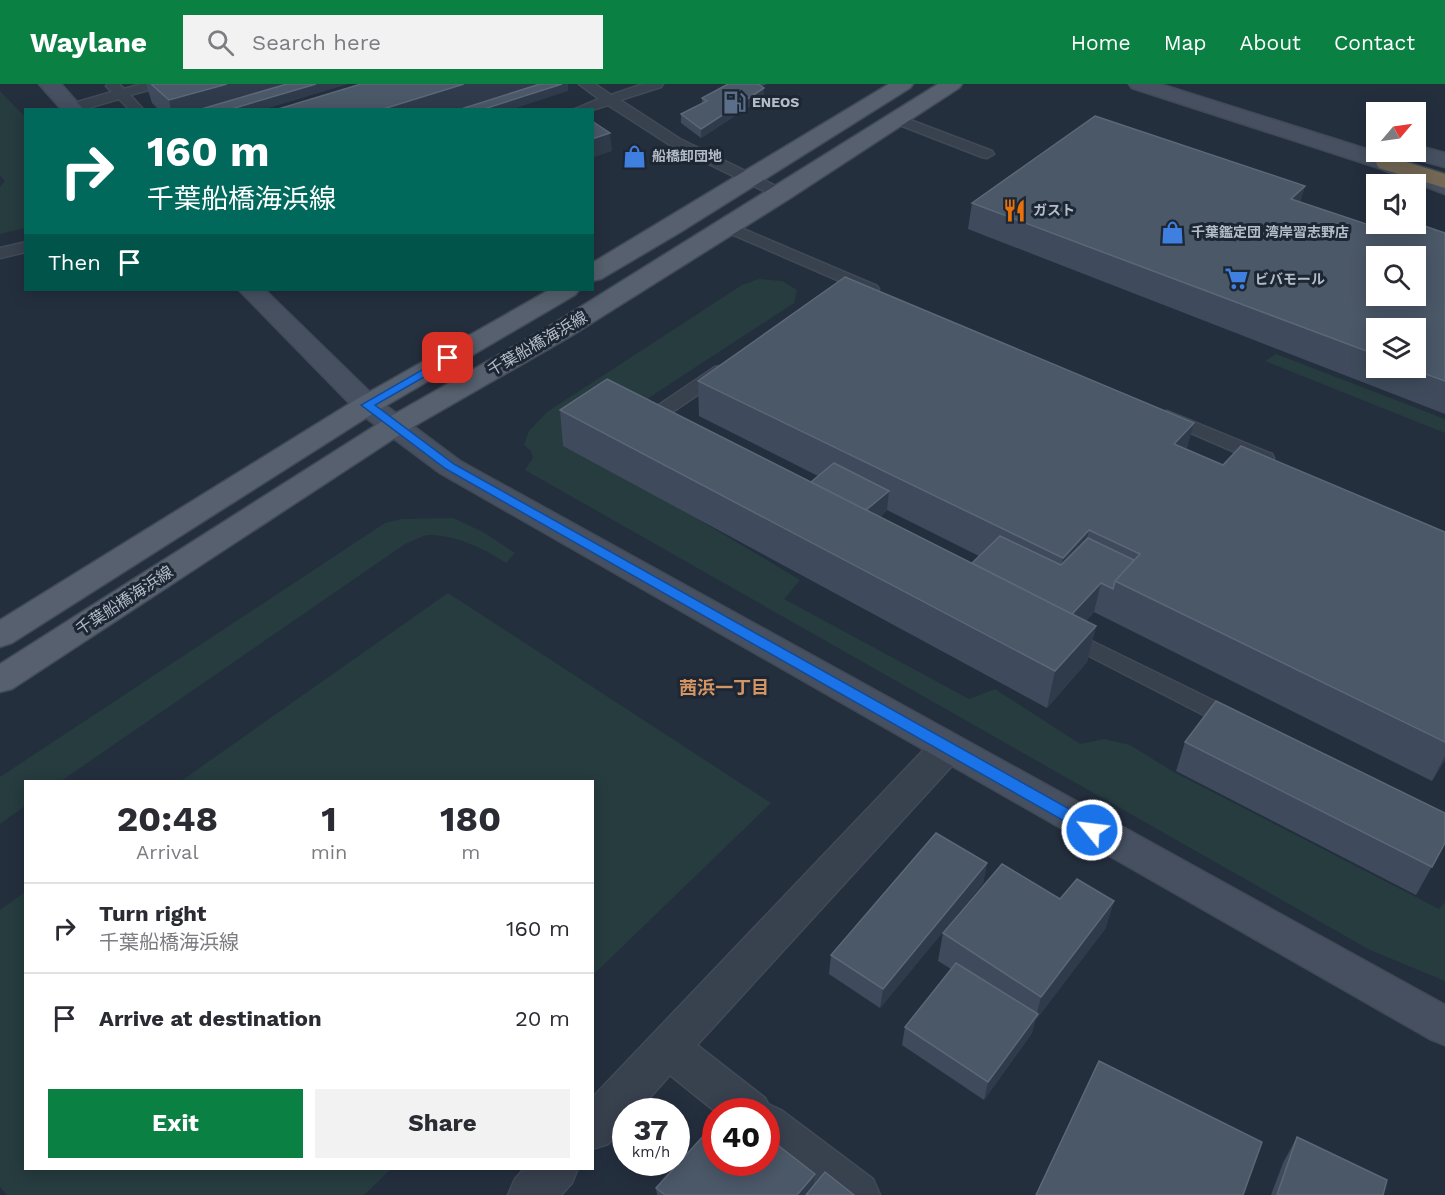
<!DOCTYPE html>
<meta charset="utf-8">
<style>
:root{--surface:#fff;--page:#f2f2f3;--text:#2b2b33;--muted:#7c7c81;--line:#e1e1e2;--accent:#0b8043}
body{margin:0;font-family:"Work Sans","Noto Sans JP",sans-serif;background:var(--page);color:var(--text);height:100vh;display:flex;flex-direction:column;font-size:22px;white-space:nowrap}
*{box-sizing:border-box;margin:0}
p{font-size:20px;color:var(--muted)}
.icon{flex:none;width:33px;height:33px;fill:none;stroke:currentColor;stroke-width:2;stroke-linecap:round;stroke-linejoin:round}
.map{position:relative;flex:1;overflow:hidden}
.panel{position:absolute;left:24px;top:696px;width:570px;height:390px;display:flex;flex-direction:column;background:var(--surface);border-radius:0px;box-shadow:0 3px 15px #0003}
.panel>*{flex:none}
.hud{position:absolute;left:24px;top:24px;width:570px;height:183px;border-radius:0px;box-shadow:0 3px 15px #0003;background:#00695c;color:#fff;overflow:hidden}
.needle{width:39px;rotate:61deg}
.tools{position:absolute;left:1366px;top:18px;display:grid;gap:12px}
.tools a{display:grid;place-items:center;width:60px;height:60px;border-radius:0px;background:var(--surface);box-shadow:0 3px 15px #0003;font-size:30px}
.speed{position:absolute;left:612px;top:1014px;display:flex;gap:12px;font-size:30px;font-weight:700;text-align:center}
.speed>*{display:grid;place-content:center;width:78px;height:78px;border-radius:50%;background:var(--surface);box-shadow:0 3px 15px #0003;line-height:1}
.speed small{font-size:15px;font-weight:400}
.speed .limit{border:9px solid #d22;background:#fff;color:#111}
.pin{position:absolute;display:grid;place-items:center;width:51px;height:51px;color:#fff;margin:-26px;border-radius:12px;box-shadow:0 3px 9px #0006}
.me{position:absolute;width:66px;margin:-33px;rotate:299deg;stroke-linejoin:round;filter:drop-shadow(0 0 4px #0008)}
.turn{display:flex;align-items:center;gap:21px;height:126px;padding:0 24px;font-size:27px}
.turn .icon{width:78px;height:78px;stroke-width:2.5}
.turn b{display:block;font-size:42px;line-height:51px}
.then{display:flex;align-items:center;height:57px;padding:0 24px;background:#0003;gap:12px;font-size:22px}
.eta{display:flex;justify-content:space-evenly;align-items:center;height:102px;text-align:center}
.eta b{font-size:36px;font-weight:700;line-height:42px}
.cta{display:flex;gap:12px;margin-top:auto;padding:12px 24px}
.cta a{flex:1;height:69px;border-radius:0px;background:var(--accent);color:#fff;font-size:24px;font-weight:700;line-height:69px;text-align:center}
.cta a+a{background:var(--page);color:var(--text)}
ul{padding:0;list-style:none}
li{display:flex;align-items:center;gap:18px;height:90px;padding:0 24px;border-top:2px solid var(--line)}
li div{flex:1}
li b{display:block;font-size:22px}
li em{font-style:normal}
header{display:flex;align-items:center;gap:36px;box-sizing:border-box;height:84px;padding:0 30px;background:var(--accent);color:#fff}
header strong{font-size:28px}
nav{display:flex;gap:33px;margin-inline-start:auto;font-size:21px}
.search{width:420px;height:54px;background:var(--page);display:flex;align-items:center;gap:15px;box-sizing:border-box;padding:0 21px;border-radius:0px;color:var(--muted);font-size:22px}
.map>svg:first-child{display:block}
.green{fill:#263c3f}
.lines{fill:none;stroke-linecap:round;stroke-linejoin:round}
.lane-casing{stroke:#414a57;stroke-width:3}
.street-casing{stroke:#414a57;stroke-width:3}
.secondary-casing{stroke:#414a57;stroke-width:3}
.primary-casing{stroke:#414a57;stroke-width:3}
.highway-casing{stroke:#434c59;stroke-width:3}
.lane{fill:#38414e;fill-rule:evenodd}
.street{fill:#38414e;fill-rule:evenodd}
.secondary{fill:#465061;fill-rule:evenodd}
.primary{fill:#56606e;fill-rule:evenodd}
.highway{fill:#746855;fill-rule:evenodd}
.wall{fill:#3f4b5c;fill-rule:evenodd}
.shaded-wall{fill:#2f3b4b}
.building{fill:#4b5868;stroke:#5c6777;stroke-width:1.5;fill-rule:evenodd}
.route{fill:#1a73e8;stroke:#114b97;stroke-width:1.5}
.labels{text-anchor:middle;stroke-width:6;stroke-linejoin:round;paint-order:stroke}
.far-poi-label{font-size:14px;font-weight:bold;fill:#b4bcc9;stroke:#1d2633;text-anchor:start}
.street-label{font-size:16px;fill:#b4bcc9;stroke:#1d2633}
.neighbourhood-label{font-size:18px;font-weight:bold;fill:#d59563;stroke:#1d2633}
</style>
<header>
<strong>Waylane</strong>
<div class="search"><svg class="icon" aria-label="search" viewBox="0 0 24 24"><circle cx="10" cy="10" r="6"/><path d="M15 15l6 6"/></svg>Search here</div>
<nav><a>Home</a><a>Map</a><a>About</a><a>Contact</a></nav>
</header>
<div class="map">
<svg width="1445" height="1111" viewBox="0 0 1445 1111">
<rect width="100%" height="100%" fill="#242f3e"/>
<!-- green -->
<g class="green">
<path d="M0,7L26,34L25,144L0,150V103L5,97L0,91Z"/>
<path d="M759,195L782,197L797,206L794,219L575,362L800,496L784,515L969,615L995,605L1080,660L1104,655L1130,661L1172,687L1439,825L1445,818V897L1370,866L525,386L533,374L531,367L524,361L529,347L547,328L742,201Z"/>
<path d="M1276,270L1445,335V349L1265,277Z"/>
<path d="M453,434L483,448L515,469L506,479C485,465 458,452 431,451C423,450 413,457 405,460L61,697L26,698L25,722L0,740V693L385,439L402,435Z"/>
<path d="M448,509L771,719L593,891L592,698L181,697Z"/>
<path d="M25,808L26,1084L391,1085L364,1111H7L0,1103V826Z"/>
</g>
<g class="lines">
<defs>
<g id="lane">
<path d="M108,0H119L124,5L141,0H162L160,3L130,11L144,26H130L119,15L81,26L65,24L67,21L112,8L106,2Z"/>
<path d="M579,0H595L611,11L643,0H663L661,3L620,16L680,55L786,107L788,110L781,114L776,113L670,61L608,21L592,26H573L599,15Z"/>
<path d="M897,31L992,67L994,70L987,74L982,73L892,38L890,35L892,32Z"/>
<path d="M727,138L877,202L879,205L877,208H865L722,146L719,143Z"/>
<path d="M26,158V168L0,174V164Z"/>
<path d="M721,282L727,283L730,287L727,291L659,337L661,340L658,344C650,346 643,344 638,337L641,333L715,283Z"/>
<path d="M1167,327L1272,370L1274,374L1272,378H1258L1161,336L1158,332L1161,328Z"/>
<path d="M1067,545L1243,631L1246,637L1243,643L1235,645L1227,643L1060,557L1057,552L1060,547Z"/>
</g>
<g id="street">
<path d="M947,651L960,655L965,664L960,673L697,961L765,1014L768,1020L781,1026L873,1095L880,1111H821L766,1067V1028H716L670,991L637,1028H626V1040L608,1060L592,1065V1014L934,655Z"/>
<path d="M525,1084H578L572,1099L561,1111H508L515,1095Z"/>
</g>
<g id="secondary">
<path d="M39,0H61L84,26H62Z"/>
<path d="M1129,0H1160L1395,74L1445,95V110L1379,84L1132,4Z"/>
<path d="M1416,61L1445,69V83L1408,73L1405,68H1416Z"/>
<path d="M239,206H265L377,315L460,377L1445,921V961L1430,955L440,389L357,327Z"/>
</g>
<g id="primary">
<path d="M889,0H913L910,4L679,149L601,195L592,197V179Z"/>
<path d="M938,0H962L959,4L789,115L571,252L404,348L12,605L0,608V580L384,336L553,240Z"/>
<path d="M549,206H579L575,211L377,327L12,559L0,563V536L357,315Z"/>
</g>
<path id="highway" d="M1387,72L1445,90V104L1379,84L1376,79L1379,74Z"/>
</defs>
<!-- lane casing -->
<use href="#lane" class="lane-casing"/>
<!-- street casing -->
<use href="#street" class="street-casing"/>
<!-- secondary casing -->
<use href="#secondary" class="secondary-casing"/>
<!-- primary casing -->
<use href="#primary" class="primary-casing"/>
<!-- highway casing -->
<use href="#highway" class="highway-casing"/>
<!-- lane -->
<use href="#lane" class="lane"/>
<!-- street -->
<use href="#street" class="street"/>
<!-- secondary -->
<use href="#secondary" class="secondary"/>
<!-- primary -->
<use href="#primary" class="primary"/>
<!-- highway -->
<use href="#highway" class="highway"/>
</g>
<!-- wall -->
<g class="wall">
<path d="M146,0H347L261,26H159L152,19Z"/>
<path d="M728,0H767L761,2L764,4V13L701,54L681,39V30L702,19V14Z"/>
<path d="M1305,102L1300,118L1381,145L1445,149V330L968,145L972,119ZM1377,244L1416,284H1377Z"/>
<path d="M698,297L1187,365L1223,381L1445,448V676L1432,697L1094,528L1086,537L1096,542L1087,578L1047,624L563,362L560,326L811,398L818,392L699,332ZM887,426L979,472L972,479L880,433Z"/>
<path d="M1185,658L1445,759L1416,811L1176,687Z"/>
<path d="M987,779L983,799L880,924L829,890L831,871Z"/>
<path d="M1060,815L1114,817L1105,845L1035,937L1032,949L984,1016L902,961L905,943L951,885L938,877L943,849Z"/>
<path d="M1297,1053L1383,1111H1271L1283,1079Z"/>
<path d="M815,1090L814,1102L854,1111H657L656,1104Z"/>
</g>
<!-- shaded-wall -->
<g class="shaded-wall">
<path d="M227,0H347L261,26H171L169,16Z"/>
<path d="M464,0H568V7L510,26H380Z"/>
<path d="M764,4V13L701,54V45Z"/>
<path d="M610,49L612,67L592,74V55Z"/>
<path d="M1305,102L1297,128L1291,115Z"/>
<path d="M1194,339L1184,375L1174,360Z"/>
<path d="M889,407L887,426L852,457L854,437Z"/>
<path d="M1089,446L1081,483L1055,510L1063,474Z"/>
<path d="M1101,499L1094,528L1060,565L1067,536Z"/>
<path d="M1096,542L1087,578L1047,624L1055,587Z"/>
<path d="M1445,672V676L1432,697Z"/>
<path d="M987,779L983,799L880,924L883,905Z"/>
<path d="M1114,817L1105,845L1035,937L1032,949L984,1016L988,998L1036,933L1041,913Z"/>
<path d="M815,1090L813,1107L810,1111H797Z"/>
</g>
<!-- building -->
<g class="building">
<path d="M151,0H227L169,16Z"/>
<path d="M287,0H316L228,26H198Z"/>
<path d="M361,0H464L380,26H275Z"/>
<path d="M540,0H562L481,26H458Z"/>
<path d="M728,0H758L764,4L701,45L681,30L707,17L702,14Z"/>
<path d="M1095,32L1305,102L1291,115L1381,145L1386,140L1416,139L1445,149V297L1409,284H1416V244H1377V271L972,119ZM1377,172H1416V212H1377Z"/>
<path d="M592,37L610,49L592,55Z"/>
<path d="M845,193L1194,339L1174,360L1223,381L1241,362L1445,448V658L1115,497L1140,470L1089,446L1063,474L698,297Z"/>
<path d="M607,295L1096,542L1055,587L560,326Z"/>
<path d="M834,379L889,407L866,426L811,398Z"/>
<path d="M1000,452L1061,481L1088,454L1134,476L1115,497L1113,505L1101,499L1072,530L972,479Z"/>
<path d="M1216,617L1445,729V759L1432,783L1185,658Z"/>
<path d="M936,749L987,779L883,905L831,871Z"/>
<path d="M1002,780L1060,815L1077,795L1114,817L1041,913L943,849Z"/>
<path d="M956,879L1038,930L988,998L905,943Z"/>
<path d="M1099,977L1262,1058L1243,1111H1036Z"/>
<path d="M729,1023L735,1028H725Z"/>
<path d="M716,1038V1078H766V1052L815,1090L797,1111H665L656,1104Z"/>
<path d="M1297,1053L1387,1096L1383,1111H1277Z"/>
<path d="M825,1088L854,1111H806Z"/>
</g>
<!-- route -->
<path class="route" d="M448,271L452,272V277L375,321L454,380L1098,741L1100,746L1098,750H1087L446,385L361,321Z"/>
<!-- icons -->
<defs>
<symbol id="fuel-bare" viewBox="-9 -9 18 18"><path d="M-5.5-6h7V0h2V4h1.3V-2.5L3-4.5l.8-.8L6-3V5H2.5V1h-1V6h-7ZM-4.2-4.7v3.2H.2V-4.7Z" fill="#5c6f8a" stroke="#1d2633" stroke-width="2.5" paint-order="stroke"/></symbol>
<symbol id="shop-bare" viewBox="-9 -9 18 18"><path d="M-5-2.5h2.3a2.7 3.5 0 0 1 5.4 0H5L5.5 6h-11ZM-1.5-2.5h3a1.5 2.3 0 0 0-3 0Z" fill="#3f7fe0" stroke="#1d2633" stroke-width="2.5" paint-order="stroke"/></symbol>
<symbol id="restaurant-bare" viewBox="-9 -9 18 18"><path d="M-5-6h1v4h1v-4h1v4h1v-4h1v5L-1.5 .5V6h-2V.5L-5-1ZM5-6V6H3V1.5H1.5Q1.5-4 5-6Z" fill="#e8710a" stroke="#1d2633" stroke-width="2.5" paint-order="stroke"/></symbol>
<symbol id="supermarket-bare" viewBox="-9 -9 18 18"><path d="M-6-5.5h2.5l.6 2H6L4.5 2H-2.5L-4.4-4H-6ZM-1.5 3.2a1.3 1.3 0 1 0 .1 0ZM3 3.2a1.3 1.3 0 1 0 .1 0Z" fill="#3f7fe0" stroke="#1d2633" stroke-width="2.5" paint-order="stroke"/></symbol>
</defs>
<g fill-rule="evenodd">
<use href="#fuel-bare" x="718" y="2" width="33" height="33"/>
<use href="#shop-bare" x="618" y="56" width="33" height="33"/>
<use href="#restaurant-bare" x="998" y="110" width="33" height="33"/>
<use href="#shop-bare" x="1156" y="132" width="33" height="33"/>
<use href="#supermarket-bare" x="1220" y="178" width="33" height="33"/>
</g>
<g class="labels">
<!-- far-poi labels -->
<g class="far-poi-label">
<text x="752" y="23">ENEOS</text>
<text x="652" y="77">船橋卸団地</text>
<text x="1033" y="131">ガスト</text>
<text x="1191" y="153">千葉鑑定団 湾岸習志野店</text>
<text x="1255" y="200">ビバモール</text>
</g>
<!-- street labels -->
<g class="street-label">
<text transform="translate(537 259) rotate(-30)" y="6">千葉船橋海浜線</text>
<text transform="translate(124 516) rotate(-33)" y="6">千葉船橋海浜線</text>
</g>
<!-- neighbourhood labels -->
<g class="neighbourhood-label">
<text x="724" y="610">茜浜一丁目</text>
</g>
</g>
</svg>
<div class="tools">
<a><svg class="needle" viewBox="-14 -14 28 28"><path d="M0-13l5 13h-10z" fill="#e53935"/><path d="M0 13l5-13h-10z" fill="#7c7c81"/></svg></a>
<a><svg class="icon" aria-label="sound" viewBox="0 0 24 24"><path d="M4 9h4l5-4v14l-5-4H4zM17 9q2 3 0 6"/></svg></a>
<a><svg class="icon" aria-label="search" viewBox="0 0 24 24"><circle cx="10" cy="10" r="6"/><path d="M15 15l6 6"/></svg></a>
<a><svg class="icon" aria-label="layers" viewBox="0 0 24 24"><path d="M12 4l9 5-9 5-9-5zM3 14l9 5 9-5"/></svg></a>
</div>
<div class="speed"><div>37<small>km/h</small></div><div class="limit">40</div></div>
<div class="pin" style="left:448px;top:274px;background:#d93025"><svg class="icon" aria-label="arrive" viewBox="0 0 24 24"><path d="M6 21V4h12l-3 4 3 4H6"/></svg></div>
<svg class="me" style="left:1092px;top:746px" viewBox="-20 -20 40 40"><circle r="17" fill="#1a73e8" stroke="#fff" stroke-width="3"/><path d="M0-11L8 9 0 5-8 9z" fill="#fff"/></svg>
<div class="hud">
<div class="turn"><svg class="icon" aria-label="right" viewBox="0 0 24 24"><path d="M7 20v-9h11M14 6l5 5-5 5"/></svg><div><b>160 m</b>千葉船橋海浜線</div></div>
<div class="then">Then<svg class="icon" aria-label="arrive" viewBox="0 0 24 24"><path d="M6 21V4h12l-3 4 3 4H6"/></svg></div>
</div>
<section class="panel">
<div class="eta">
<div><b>20:48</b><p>Arrival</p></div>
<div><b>1</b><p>min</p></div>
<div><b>180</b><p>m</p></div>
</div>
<ul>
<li><svg class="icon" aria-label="right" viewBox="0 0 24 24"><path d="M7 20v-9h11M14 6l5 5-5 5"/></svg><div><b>Turn right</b><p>千葉船橋海浜線</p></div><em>160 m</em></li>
<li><svg class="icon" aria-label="arrive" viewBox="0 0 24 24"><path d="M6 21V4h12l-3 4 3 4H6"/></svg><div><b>Arrive at destination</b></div><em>20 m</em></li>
</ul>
<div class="cta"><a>Exit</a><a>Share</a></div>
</section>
</div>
